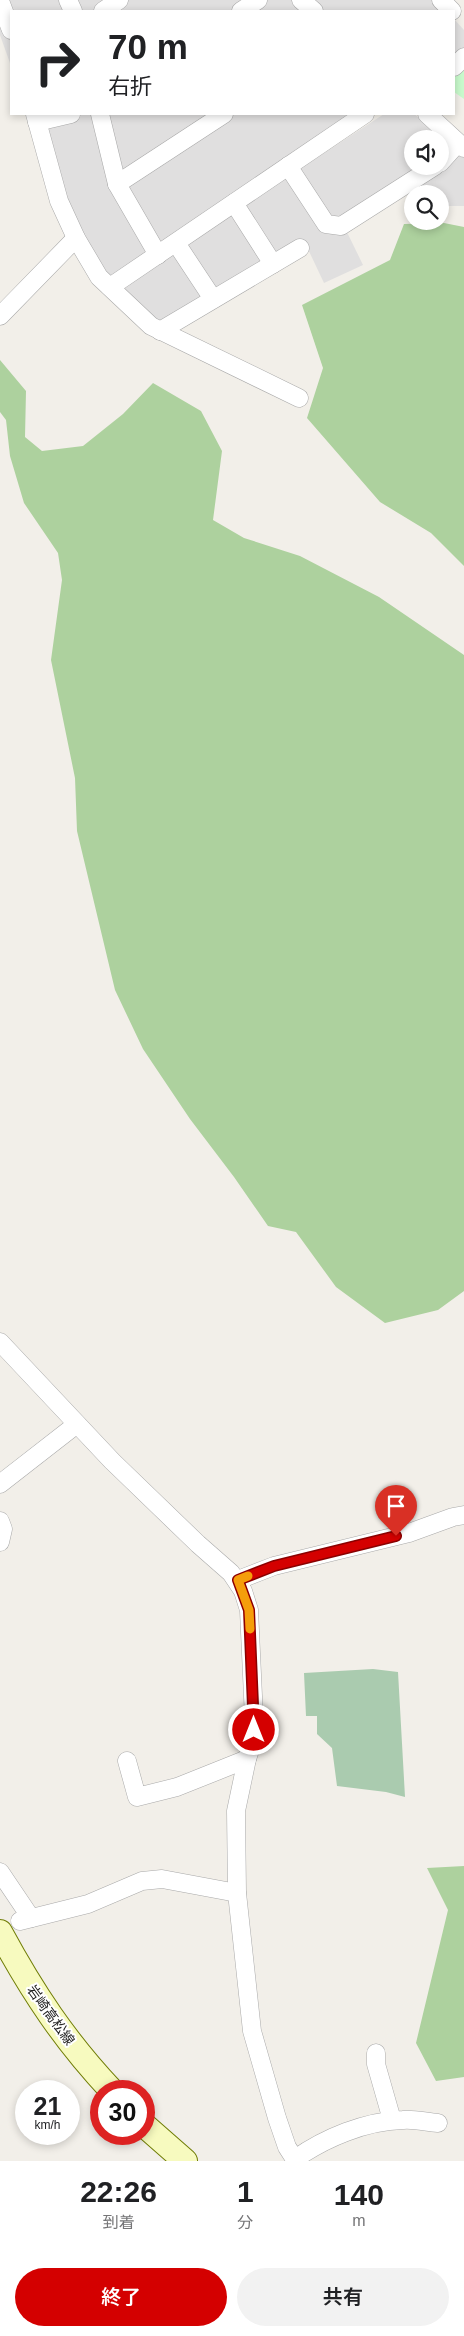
<!DOCTYPE html>
<html lang="ja">
<meta charset="utf-8">
<style>
:root{--surface:#fff;--page:#f2f2f2;--text:#202124;--muted:#757577;--accent:#d40000}
body{margin:0;font-family:Helvetica,"Noto Sans JP",sans-serif;background:var(--page);color:var(--text);height:100vh;display:flex;flex-direction:column;font-size:19px;white-space:nowrap}
*{box-sizing:border-box;margin:0}
p{font-size:16px;color:var(--muted)}
.icon{flex:none;width:28px;height:28px;fill:none;stroke:currentColor;stroke-width:2;stroke-linecap:round;stroke-linejoin:round}
.map{position:relative;height:2161px;overflow:hidden}
.drawer{display:flex;flex-direction:column;background:var(--surface);flex:1}
.drawer>*{flex:none}
.banner{position:absolute;left:10px;top:10px;width:445px;height:105px;border-radius:0px;box-shadow:0 2px 8px #0003;background:#fff;color:var(--text);overflow:hidden}
.buttons{position:absolute;left:404px;top:130px;display:grid;gap:10px}
.buttons a{display:grid;place-items:center;width:45px;height:45px;border-radius:50%;background:var(--surface);box-shadow:0 2px 8px #0003;font-size:25px}
.speed{position:absolute;left:15px;top:2080px;display:flex;gap:10px;font-size:25px;font-weight:700;text-align:center}
.speed>*{display:grid;place-content:center;width:65px;height:65px;border-radius:50%;background:var(--surface);box-shadow:0 2px 8px #0003;line-height:1}
.speed small{font-size:12px;font-weight:400}
.speed .limit{border:8px solid #d22;background:#fff;color:#111}
.pin{position:absolute;display:grid;place-items:center;width:42px;height:42px;color:#fff;margin:-51px -21px;border-radius:50% 50% 50% 0;rotate:-45deg;box-shadow:0 0 5px #0007}
.pin .icon{rotate:45deg}
.me{position:absolute;width:55px;margin:-28px;rotate:0deg;stroke-linejoin:round;filter:drop-shadow(0 0 4px #0008)}
.turn{display:flex;align-items:center;gap:18px;height:105px;padding:0 15px;font-size:22px}
.turn .icon{width:65px;height:65px;stroke-width:2.5}
.turn b{display:block;font-size:35px;line-height:42px}
.eta{display:flex;justify-content:space-evenly;align-items:center;height:85px;text-align:center}
.eta b{font-size:30px;font-weight:600;line-height:35px}
.cta{display:flex;gap:10px;margin-top:auto;padding:10px 15px}
.cta a{flex:1;height:58px;border-radius:30px;background:var(--accent);color:#fff;font-size:20px;font-weight:600;line-height:58px;text-align:center}
.cta a+a{background:var(--page);color:var(--text)}
.map>svg:first-child{display:block}
.residential{fill:#e0dfdf;fill-rule:evenodd}
.forest{fill:#add19e}
.cemetery{fill:#aacbaf}
.park{fill:#c8facc}
.lines{fill:none;stroke-linecap:round;stroke-linejoin:round}
.minor-casing{stroke:#a9a9a9;stroke-width:19}
.secondary-casing{stroke:#707d05;stroke-width:26}
.minor{stroke:#fff;stroke-width:18}
.secondary{stroke:#f7fabf;stroke-width:24}
.route-casing{stroke:#8a0000;stroke-width:12}
.route{stroke:#d40000;stroke-width:9}
.slow{stroke:#f59e0b;stroke-width:9}
.labels{text-anchor:middle;stroke-width:4;stroke-linejoin:round;paint-order:stroke}
.street-label{font-size:14px;fill:#222;stroke:#fff}
</style>
<div class="map">
<svg width="464" height="2161" viewBox="0 0 464 2161">
<rect width="100%" height="100%" fill="#f2efe9"/>
<!-- residential -->
<g class="residential">
<path d="M0,0H62L67,11H11V66L0,35Z"/>
<path d="M74,0H110L94,11H79Z"/>
<path d="M126,0H249L233,11H109Z"/>
<path d="M268,0H295L307,11H250Z"/>
<path d="M307,0H435L446,11H319Z"/>
<path d="M454,19L464,30V50L454,60Z"/>
<path d="M29,114H95L157,262L384,114H414L464,153V206H446L440,203V194H422L410,188L344,226L363,265L324,283L307,247L158,329L104,278ZM412,139H440V166H412Z"/>
<path d="M104,114H214L118,176Z"/>
<path d="M232,114H356L159,248L124,186Z"/>
</g>
<!-- forest -->
<g class="forest">
<path d="M444,223L464,227V566L431,533L380,502L307,418L323,368L302,305L390,260L404,224Z"/>
<path d="M0,360L26,391L25,437L42,451L83,446L123,414L153,383L201,411L222,451L213,520L244,538L300,556L379,597L464,655V1291L438,1310L385,1323L336,1287L296,1232L268,1226L234,1177L190,1119L143,1049L115,990L77,831L75,778L51,660L62,580L58,553L24,503L10,456L6,420L0,412Z"/>
<path d="M464,1866V2077L436,2081L416,2043L448,1910L427,1868Z"/>
</g>
<!-- cemetery -->
<path class="cemetery" d="M373,1669L398,1672L405,1797L386,1792L337,1786L332,1748L317,1734V1716H306L304,1673Z"/>
<!-- park -->
<path class="park" d="M464,68V99L454,92V77Z"/>
<g class="lines">
<defs>
<g id="minor">
<path d="M68,0L73,11"/>
<path d="M301,0L314,11"/>
<path d="M441,0L452,11"/>
<path d="M0,1L11,30"/>
<path d="M103,11L119,0"/>
<path d="M241,11L258,0"/>
<path d="M454,67L464,57"/>
<path d="M35,114L59,201L76,238L99,277L151,326L299,398"/>
<path d="M100,114L117,184L158,255"/>
<path d="M427,114L464,148"/>
<path d="M37,122L71,114"/>
<path d="M440,163L458,143"/>
<path d="M288,166L326,224L341,226L435,166"/>
<path d="M117,184L224,114"/>
<path d="M234,203L273,264"/>
<path d="M176,243L213,299"/>
<path d="M110,287L365,114"/>
<path d="M0,316L76,238"/>
<path d="M160,331L300,248"/>
<path d="M0,1342L112,1461L198,1544L231,1573L243,1591L249,1610L254,1718L253,1741L247,1759L236,1811L237,1893L252,2031L277,2118L287,2147L296,2161"/>
<path d="M0,1484L77,1424"/>
<path d="M0,1521L3,1529L0,1542"/>
<path d="M238,1580L274,1566L409,1533L453,1517L464,1515"/>
<path d="M127,1761L137,1797L177,1787L247,1759"/>
<path d="M0,1872L31,1918"/>
<path d="M20,1921L88,1904L142,1881L162,1879L237,1893"/>
<path d="M376,2053V2064L392,2120"/>
<path d="M295,2159C325,2138 365,2121 403,2120C414,2119 426,2122 438,2123"/>
</g>
<g id="secondary">
<path d="M0,1932C33,1993 65,2041 112,2091"/>
<path d="M144,2125L185,2161"/>
</g>
</defs>
<!-- minor casing -->
<use href="#minor" class="minor-casing"/>
<!-- secondary casing -->
<use href="#secondary" class="secondary-casing"/>
<!-- minor -->
<use href="#minor" class="minor"/>
<!-- secondary -->
<use href="#secondary" class="secondary"/>
</g>
<g class="lines">
<defs>
<path id="route" d="M254,1730L249,1610L238,1580L274,1566L396,1536"/>
</defs>
<!-- route casing -->
<use href="#route" class="route-casing"/>
<!-- route -->
<use href="#route" class="route"/>
<!-- slow -->
<path class="slow" d="M248,1576L238,1580L249,1610L250,1629"/>
</g>
<g class="labels">
<!-- street labels -->
<g class="street-label">
<text transform="translate(51 2015) rotate(54)" y="5">岩崎高松線</text>
</g>
</g>
</svg>
<div class="buttons">
<a><svg class="icon" aria-label="sound" viewBox="0 0 24 24"><path d="M4 9h4l5-4v14l-5-4H4zM17 9q2 3 0 6"/></svg></a>
<a><svg class="icon" aria-label="search" viewBox="0 0 24 24"><circle cx="10" cy="10" r="6"/><path d="M15 15l6 6"/></svg></a>
</div>
<div class="speed"><div>21<small>km/h</small></div><div class="limit">30</div></div>
<div class="pin" style="left:396px;top:1536px;background:#d93025"><svg class="icon" aria-label="arrive" viewBox="0 0 24 24"><path d="M6 21V4h12l-3 4 3 4H6"/></svg></div>
<svg class="me" style="left:254px;top:1730px" viewBox="-20 -20 40 40"><circle r="17" fill="#d40000" stroke="#fff" stroke-width="3"/><path d="M0-11L8 9 0 5-8 9z" fill="#fff"/></svg>
<div class="banner">
<div class="turn"><svg class="icon" aria-label="right" viewBox="0 0 24 24"><path d="M7 20v-9h11M14 6l5 5-5 5"/></svg><div><b>70 m</b>右折</div></div>
</div>
</div>
<section class="drawer">
<div class="eta">
<div><b>22:26</b><p>到着</p></div>
<div><b>1</b><p>分</p></div>
<div><b>140</b><p>m</p></div>
</div>
<div class="cta"><a>終了</a><a>共有</a></div>
</section>
